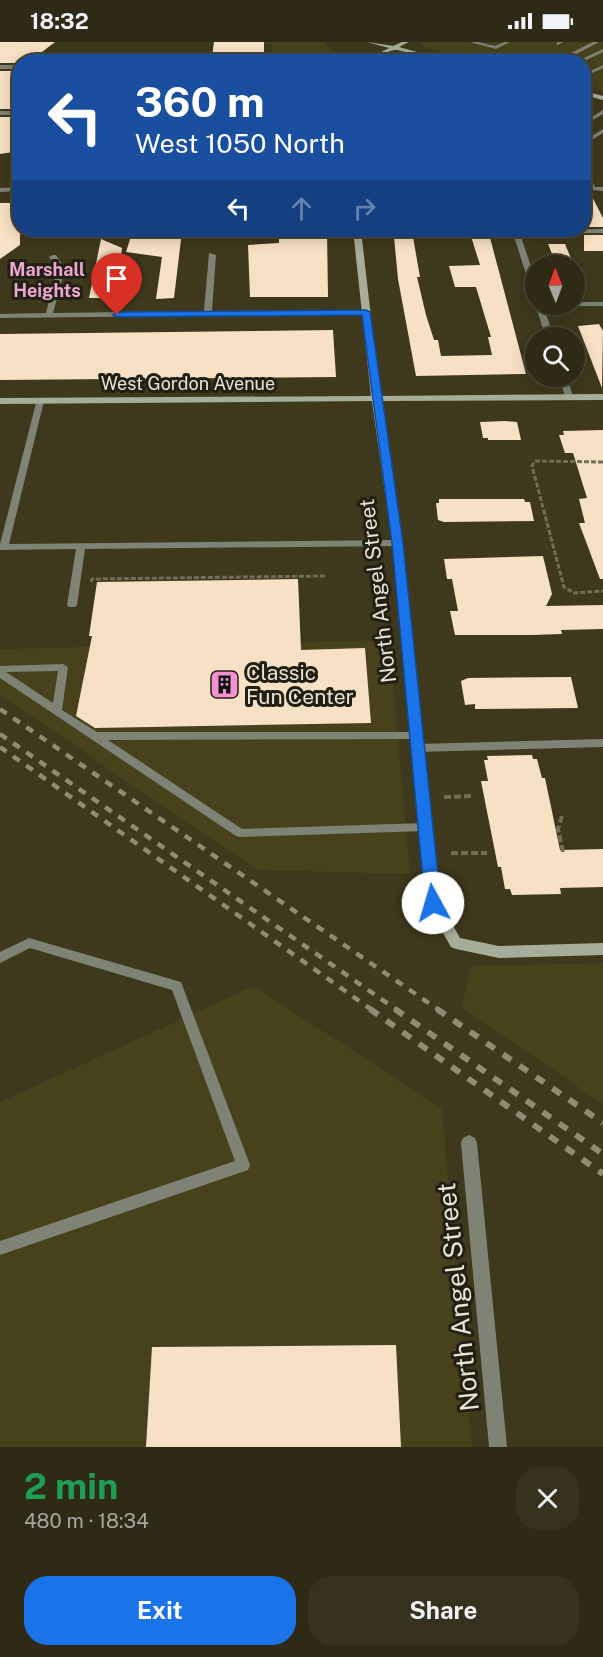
<!DOCTYPE html>
<meta charset="utf-8">
<style>
:root{--surface:#2e2a15;--page:#36321e;--text:#f1f3f6;--muted:#a7a7a0;--line:#494634;--accent:#1a73e8}
body{margin:0;font-family:"Public Sans",sans-serif;background:var(--page);color:var(--text);height:100vh;display:flex;flex-direction:column;font-size:22px;white-space:nowrap}
*{box-sizing:border-box;margin:0}
p{font-size:20px;color:var(--muted)}
.icon{flex:none;width:33px;height:33px;fill:none;stroke:currentColor;stroke-width:2;stroke-linecap:round;stroke-linejoin:round}
.map{position:relative;height:1405px;overflow:hidden}
.sheet{display:flex;flex-direction:column;background:var(--surface);flex:1}
.sheet>*{flex:none}
.guide{position:absolute;left:12px;top:12px;width:579px;height:183px;border-radius:24px;box-shadow:0 3px 15px #0003,0 0 0 2px var(--line);background:#1a4fa0;color:#fff;overflow:hidden}
.needle{width:39px;rotate:359deg}
.buttons{position:absolute;left:525px;top:213px;display:grid;gap:12px}
.buttons a{display:grid;place-items:center;width:60px;height:60px;border-radius:50%;background:var(--surface);box-shadow:0 3px 15px #0003,0 0 0 2px var(--line);font-size:30px}
.pin{position:absolute;display:grid;place-items:center;width:51px;height:51px;color:#fff;margin:-62px -26px;border-radius:50% 50% 50% 0;rotate:-45deg;box-shadow:0 0 6px #0007}
.pin .icon{rotate:45deg}
.me{position:absolute;width:66px;margin:-33px;rotate:354deg;stroke-linejoin:round;filter:drop-shadow(0 0 4px #0008)}
.turn{display:flex;align-items:center;gap:21px;height:126px;padding:0 24px;font-size:27px}
.turn .icon{width:78px;height:78px;stroke-width:2.5}
.turn b{display:block;font-size:42px;line-height:51px}
.lanes{display:flex;align-items:center;height:57px;padding:0 24px;background:#0003;justify-content:center;gap:30px;direction:ltr}
.lanes .off{opacity:.35}
.round{display:grid;place-items:center;flex:none;width:63px;height:63px;border-radius:24px;background:var(--page)}
.headline{display:flex;align-items:center;justify-content:space-between;height:102px;padding:0 24px}
h1{font-size:36px;font-weight:700;line-height:45px;color:#1e9e55}
.button{display:flex;gap:12px;margin-top:auto;padding:12px 24px}
.button a{flex:1;height:69px;border-radius:24px;background:var(--accent);color:#fff;font-size:24px;font-weight:700;line-height:69px;text-align:center}
.button a+a{background:var(--page);color:var(--text)}
.status{display:flex;justify-content:space-between;align-items:center;height:42px;padding:0 30px;background:var(--surface);direction:ltr}
.status svg{height:16px;fill:currentColor}
.map>svg:first-child{display:block}
.built{fill:#47411c}
.building{fill:#f7e1c4}
.lines{fill:none;stroke-linecap:round;stroke-linejoin:round}
.path-far1{stroke:#726d54;stroke-width:3;stroke-dasharray:5 2;stroke-linecap:butt}
.path{stroke:#726d54;stroke-width:4;stroke-dasharray:7 3;stroke-linecap:butt}
.lane{fill:#7e8376;fill-rule:evenodd}
.street{fill:#7e8376;fill-rule:evenodd}
.secondary{fill:#a6ad98;fill-rule:evenodd}
.rail-far1{stroke:#8f8b74;stroke-width:4.5;stroke-dasharray:8 8;stroke-linecap:butt}
.rail{stroke:#8f8b74;stroke-width:6;stroke-dasharray:10 10;stroke-linecap:butt}
.route{fill:#1a73e8;stroke:#114b97;stroke-width:1.5}
.labels{text-anchor:middle;stroke-width:6;stroke-linejoin:round;paint-order:stroke}
.far-neighbourhood-label{font-size:18px;font-weight:bold;fill:#eca6d2;stroke:#221f13}
.far-street-label{font-size:18px;fill:#e8e5d4;stroke:#221f13}
.street-label{font-size:21px;fill:#e8e5d4;stroke:#221f13}
.poi-label{font-size:21px;fill:#e8e5d4;stroke:#221f13;text-anchor:start}
.near-street-label{font-size:26px;fill:#e8e5d4;stroke:#221f13}
</style>
<div class="status"><b>18:32</b><svg viewBox="0 0 49 12"><path d="M0 12V9h3v3zM5 12V6h3v6zM10 12V3h3v9zM15 12V0h3v12zM26 1h20v11H26zM47 4h2v5h-2z"/></svg></div>
<div class="map">
<svg width="603" height="1405" viewBox="0 0 603 1405">
<rect width="100%" height="100%" fill="#3e381c"/>
<!-- built -->
<g class="built">
<path d="M245,0H325L331,9V18L273,19L271,2H244Z"/>
<path d="M422,0H603V49L584,44V20L480,19L428,7L422,4Z"/>
<path d="M389,598L410,832L257,828L0,653V607Z"/>
<path d="M603,921V1062L462,966L470,924Z"/>
<path d="M254,944L442,1067L472,1405H0V1060Z"/>
</g>
<!-- building -->
<g class="building">
<path d="M0,0H55L33,17H25L20,21H0Z"/>
<path d="M214,0H264V15H212Z"/>
<rect x="0" y="29" width="20" height="38"/>
<path d="M0,75H20V109L0,112Z"/>
<path d="M584,139L603,176V185H584Z"/>
<path d="M0,161H20V203L0,217Z"/>
<path d="M309,188H327L328,255H250L248,203L279,201V197L308,196Z"/>
<path d="M469,188H488L526,332L416,334L398,237L394,195H413L420,235H417L426,273L434,298H438L441,314L492,313L488,295H491L476,245H455L449,224L480,223Z"/>
<path d="M182,189L174,256L156,257L162,215L126,210L131,194Z"/>
<rect x="584" y="193" width="19" height="16"/>
<path d="M101,197L122,206L116,256H89Z"/>
<path d="M548,202H565L572,219H555Z"/>
<path d="M599,282L603,289L602,346L578,284Z"/>
<path d="M333,288L336,335L0,338V292Z"/>
<path d="M505,379L517,380L521,398H488V396H483L480,380Z"/>
<path d="M603,388V537H600L579,481H585L579,457L587,456L573,411H565L559,393H564L563,389Z"/>
<path d="M439,457H524L525,460H530L534,479L444,480L438,478L436,461H439Z"/>
<path d="M543,514L552,552L546,564L603,563V587L561,588L562,592L532,593H455L450,569H458L452,537H447L444,517Z"/>
<path d="M298,537L301,608L365,606L371,681L95,686L76,674L92,594H89L97,540Z"/>
<path d="M468,636L571,635L578,666L475,667V662L465,663L461,639Z"/>
<path d="M532,713L533,717H537L542,736H545L560,808L603,807V845L560,846L561,852L512,853L510,847H505L501,825H498L481,739H488L484,718H488L487,714Z"/>
<path d="M396,1303L401,1405H146L152,1305Z"/>
</g>
<g class="lines">
<!-- path-far1 -->
<g class="path-far1">
<path d="M603,420L535,419L532,424L564,545L574,551L603,549"/>
<path d="M91,540L92,537L325,534"/>
</g>
<!-- path -->
<g class="path">
<path d="M444,755L473,754"/>
<path d="M562,774L558,787L563,810"/>
<path d="M451,811H487"/>
</g>
<!-- lane -->
<g class="lane">
<path d="M470,0H478L495,4L504,0H510L496,7Z"/>
<path d="M558,0H563L558,3L556,2Z"/>
<path d="M593,0H599L561,20H551L512,11L514,10L557,18Z"/>
<path d="M603,7V10L582,20H575Z"/>
<path d="M505,15L521,19V20L503,17Z"/>
<path d="M603,23V26L584,35V32Z"/>
<path d="M603,68V72L584,83V80Z"/>
<path d="M603,87V91L584,103V99Z"/>
<path d="M584,125L587,127L595,145H603V149L591,148L584,132Z"/>
<path d="M37,357L44,359L9,502L397,498L401,501L397,504L85,507L77,563L75,565H69L67,563L76,507L0,508V502Z"/>
<path d="M63,622L68,625L62,668L97,690H420L421,693L420,696L416,697L108,698L242,787L425,781L429,782L431,785L429,788L425,789L240,795L236,794L0,636V624ZM58,629L53,661L6,630Z"/>
<path d="M603,697V705L418,710L413,706L418,702Z"/>
<path d="M29,896L181,940L250,1123L248,1128L0,1213V1199L235,1119L172,948L30,906L0,921V910Z"/>
</g>
<!-- street -->
<g class="street">
<rect x="0" y="23" width="20" height="4"/>
<rect x="0" y="69" width="20" height="4"/>
<path d="M20,145V149L0,150V146Z"/>
<path d="M603,187V191L520,192L536,239V254H533L512,188Z"/>
<path d="M209,211L216,213L212,269L366,268L370,270L366,272L0,276V272L46,271L57,227L49,215L53,213H56L65,227L53,271L204,269Z"/>
<path d="M574,260H603V264H571L574,262Z"/>
<path d="M535,262H543L554,296H546Z"/>
<path d="M559,334H567L573,355L572,357L565,355Z"/>
<path d="M469,1093L475,1096L477,1101L507,1405H489L461,1101L463,1096Z"/>
</g>
<!-- secondary -->
<g class="secondary">
<path d="M367,0L393,4L402,0H409L399,5L453,20C434,20 416,11 397,8C386,7 374,20 362,20L389,6Z"/>
<path d="M584,49L603,54V58L584,53Z"/>
<path d="M353,188H361L380,354L603,352V358L380,359L402,501L440,860L460,896L499,904L603,901V913L499,916L456,907L451,905L426,861L392,501L372,359L0,362V356L371,354Z"/>
</g>
<!-- rail-far1 -->
<g class="rail-far1">
<path d="M0,667L439,968"/>
<path d="M0,692L397,968"/>
<path d="M0,705L372,968"/>
</g>
<!-- rail -->
<g class="rail">
<path d="M370,967L603,1132"/>
<path d="M395,967L603,1112"/>
<path d="M437,967L603,1081"/>
</g>
</g>
<!-- route -->
<path class="route" d="M366,268L370,270L403,501L441,861L433,867L425,861L392,501L362,273L117,275L113,273L117,270Z"/>
<!-- icons -->
<defs>
<symbol id="building-square" viewBox="-11 -11 22 22"><rect x="-9" y="-9" width="18" height="18" rx="4" fill="#f491d3" stroke="#221f13"/><path d="M-4-6H4V6H1V3H-1V6H-4ZM-2.5-4.3h1.7v1.8h-1.7ZM.8-4.3h1.7v1.8H.8ZM-2.5-1h1.7V.8h-1.7ZM.8-1h1.7V.8H.8Z" fill="#111"/></symbol>
</defs>
<g fill-rule="evenodd">
<use href="#building-square" x="208" y="626" width="33" height="33"/>
</g>
<g class="labels">
<!-- far-neighbourhood labels -->
<g class="far-neighbourhood-label">
<text x="47" y="234">Marshall<tspan x="47" dy="21">Heights</tspan></text>
</g>
<!-- far-street labels -->
<g class="far-street-label">
<text x="188" y="348">West Gordon Avenue</text>
</g>
<!-- street labels -->
<g class="street-label">
<text transform="translate(378 549) rotate(-97)" y="7">North Angel Street</text>
</g>
<!-- poi labels -->
<g class="poi-label">
<text x="246" y="638">Classic<tspan x="246" dy="24">Fun Center</tspan></text>
</g>
<!-- near-street labels -->
<g class="near-street-label">
<text transform="translate(458 1255) rotate(-96)" y="9">North Angel Street</text>
</g>
</g>
</svg>
<div class="buttons">
<a><svg class="needle" viewBox="-14 -14 28 28"><path d="M0-13l5 13h-10z" fill="#e53935"/><path d="M0 13l5-13h-10z" fill="#a7a7a0"/></svg></a>
<a><svg class="icon" aria-label="search" viewBox="0 0 24 24"><circle cx="10" cy="10" r="6"/><path d="M15 15l6 6"/></svg></a>
</div>
<div class="pin" style="left:117px;top:273px;background:#d93025"><svg class="icon" aria-label="arrive" viewBox="0 0 24 24"><path d="M6 21V4h12l-3 4 3 4H6"/></svg></div>
<svg class="me" style="left:433px;top:861px" viewBox="-20 -20 40 40"><circle r="19" fill="#fff"/><path d="M0-13L10 11 0 6-10 11z" fill="#1a73e8"/></svg>
<div class="guide">
<div class="turn"><svg class="icon" aria-label="left" viewBox="0 0 24 24"><path d="M17 20v-9H6M10 6l-5 5 5 5"/></svg><div><b>360 m</b>West 1050 North</div></div>
<div class="lanes"><svg class="icon" aria-label="left" viewBox="0 0 24 24"><path d="M17 20v-9H6M10 6l-5 5 5 5"/></svg><svg class="icon off" aria-label="ahead" viewBox="0 0 24 24"><path d="M12 20V5M6 11l6-6 6 6"/></svg><svg class="icon off" aria-label="right" viewBox="0 0 24 24"><path d="M7 20v-9h11M14 6l5 5-5 5"/></svg></div>
</div>
</div>
<section class="sheet">
<div class="headline"><div><h1>2 min</h1><p>480 m · 18:34</p></div><a class="round"><svg class="icon" aria-label="close" viewBox="0 0 24 24"><path d="M6 6l12 12M18 6L6 18"/></svg></a></div>
<div class="button"><a>Exit</a><a>Share</a></div>
</section>
